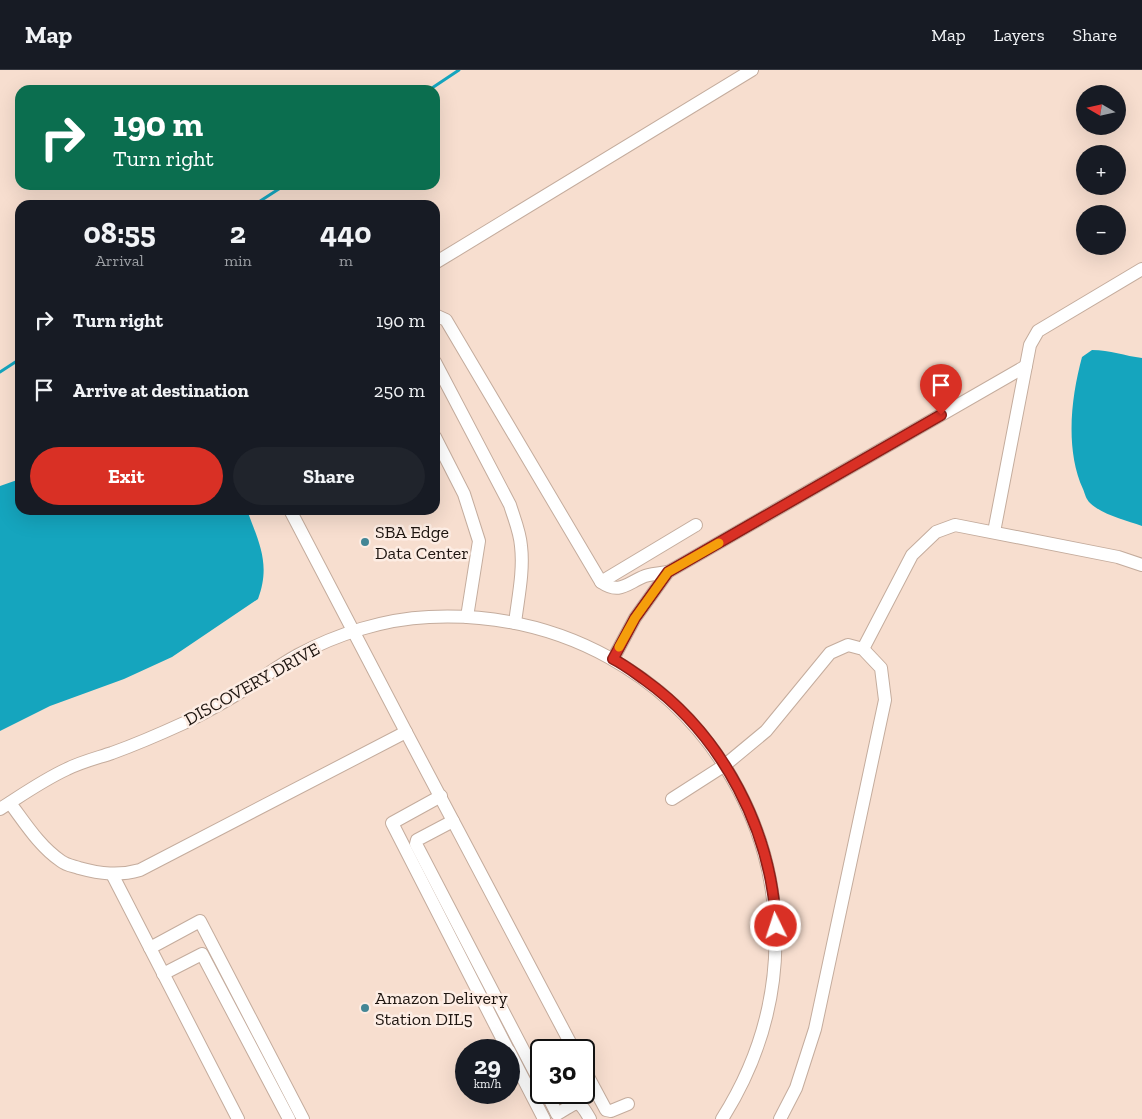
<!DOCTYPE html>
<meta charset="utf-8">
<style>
:root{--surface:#171b24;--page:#20242c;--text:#f1f3f6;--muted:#9ea1a6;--line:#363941;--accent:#d93025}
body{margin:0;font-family:"Zilla Slab",serif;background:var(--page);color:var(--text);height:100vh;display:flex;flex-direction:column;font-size:19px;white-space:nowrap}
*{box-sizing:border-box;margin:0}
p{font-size:16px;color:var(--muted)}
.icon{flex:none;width:28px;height:28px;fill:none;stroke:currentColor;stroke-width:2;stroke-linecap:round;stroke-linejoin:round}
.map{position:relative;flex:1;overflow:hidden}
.details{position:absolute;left:15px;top:130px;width:425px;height:315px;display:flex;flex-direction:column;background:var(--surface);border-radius:15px;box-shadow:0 5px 20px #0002}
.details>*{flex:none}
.top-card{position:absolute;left:15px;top:15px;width:425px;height:105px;border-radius:15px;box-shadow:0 5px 20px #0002;background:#0b6e4f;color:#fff;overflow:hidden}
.needle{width:32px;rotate:279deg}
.fabs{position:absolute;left:1076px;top:15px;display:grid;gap:10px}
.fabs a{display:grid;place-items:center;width:50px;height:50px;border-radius:50%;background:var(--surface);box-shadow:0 5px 20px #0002;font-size:25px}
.speed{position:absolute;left:455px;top:969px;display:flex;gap:10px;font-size:25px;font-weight:700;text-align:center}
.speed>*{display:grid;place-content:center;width:65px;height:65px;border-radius:50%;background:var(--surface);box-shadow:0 5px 20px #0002;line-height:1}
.speed small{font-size:12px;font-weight:400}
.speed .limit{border:2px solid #111;border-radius:8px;background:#fff;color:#111}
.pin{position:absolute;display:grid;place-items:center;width:42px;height:42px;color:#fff;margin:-51px -21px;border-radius:50% 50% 50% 0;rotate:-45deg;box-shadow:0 0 5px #0007}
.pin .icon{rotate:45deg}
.me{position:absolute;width:55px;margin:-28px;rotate:356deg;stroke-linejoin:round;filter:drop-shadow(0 0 4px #0008)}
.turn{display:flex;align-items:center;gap:18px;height:105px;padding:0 15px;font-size:22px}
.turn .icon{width:65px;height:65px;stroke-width:2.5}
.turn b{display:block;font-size:35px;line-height:42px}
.eta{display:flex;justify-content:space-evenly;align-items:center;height:85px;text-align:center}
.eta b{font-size:30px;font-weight:700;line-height:35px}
.primary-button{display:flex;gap:10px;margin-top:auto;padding:10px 15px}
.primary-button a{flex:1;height:58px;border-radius:30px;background:var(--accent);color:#fff;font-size:20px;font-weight:700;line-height:58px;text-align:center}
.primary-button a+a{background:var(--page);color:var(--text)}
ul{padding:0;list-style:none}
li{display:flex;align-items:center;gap:15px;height:70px;padding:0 15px}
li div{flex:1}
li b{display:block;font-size:19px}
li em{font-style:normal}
header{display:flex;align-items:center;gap:30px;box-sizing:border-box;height:70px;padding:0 25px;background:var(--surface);border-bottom:1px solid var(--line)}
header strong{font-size:24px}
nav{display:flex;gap:28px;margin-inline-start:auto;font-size:18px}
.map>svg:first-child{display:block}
.water{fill:#15a5be}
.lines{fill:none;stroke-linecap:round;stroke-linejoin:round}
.stream{stroke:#15a5be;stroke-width:3}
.minor-casing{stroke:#c4ac9d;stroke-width:14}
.minor{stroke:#fff;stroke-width:12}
.route-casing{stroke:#8d1f18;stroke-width:12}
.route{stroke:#d93025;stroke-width:9}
.slow{stroke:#f59e0b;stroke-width:9}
.poi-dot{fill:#438695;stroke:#fdede4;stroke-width:2}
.labels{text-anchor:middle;stroke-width:5;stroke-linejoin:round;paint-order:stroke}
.poi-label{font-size:18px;fill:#1f1611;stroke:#fdede4;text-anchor:start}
.street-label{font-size:18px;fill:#1f1611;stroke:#fdede4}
</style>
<header>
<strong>Map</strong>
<nav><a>Map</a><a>Layers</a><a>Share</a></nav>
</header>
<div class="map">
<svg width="1142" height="1049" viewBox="0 0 1142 1049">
<rect width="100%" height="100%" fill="#f7decf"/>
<!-- water -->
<g class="water">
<path d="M1092,280C1110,280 1125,286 1142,288V456C1125,450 1103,445 1090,433C1086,429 1085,424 1083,419C1065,379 1071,328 1082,287Z"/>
<path d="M20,409V440H247C259,473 271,494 258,529L172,587L124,609L50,636L0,661V416Z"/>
</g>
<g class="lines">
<!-- stream -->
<g class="stream">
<path d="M429,20L459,0"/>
<path d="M254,135L285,115"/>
<path d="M0,302L20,289"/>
</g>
<defs>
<g id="minor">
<path d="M435,193L752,0"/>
<path d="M435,245L446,250L601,512C620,525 627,513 645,506C652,504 661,503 668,502"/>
<path d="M435,292L510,435C514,448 520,462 521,476C524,501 518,528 515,553"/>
<path d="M435,367L464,424L479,471L467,547"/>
<path d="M994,462L1030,275L1038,261L1142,199"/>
<path d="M601,512L696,455"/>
<path d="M863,579L912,485L936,462L955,455L1118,487L1142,495"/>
<path d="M613,589L635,548L668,502L1026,296"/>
<path d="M406,662L574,980"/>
<path d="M441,726L392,753L508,980"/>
<path d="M672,729L725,695L766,661L830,583L848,575L863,579L881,598L885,630L815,959L796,1018L780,1049"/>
<path d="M10,733C25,753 40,777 61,791C66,795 73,796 79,798C101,804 119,806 140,800L406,662L290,440"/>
<path d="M0,739C22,725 43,710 67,699C81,692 97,688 112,683C137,674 160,664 184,653C204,643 223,633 242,621C261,609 278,596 298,585C337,564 384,549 429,547C700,534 867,820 722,1049"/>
<path d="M453,751L417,770L416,774L541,1014"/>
<path d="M112,804L238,1049"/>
<path d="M150,878L200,851L303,1049"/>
<path d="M163,904L202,884L289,1049"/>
<path d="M509,981L544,1049"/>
<path d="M584,999L606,1040L611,1041L628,1034"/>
<path d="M546,1022L557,1044C577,1033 577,1026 590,1049"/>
</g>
</defs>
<!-- minor casing -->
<use href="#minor" class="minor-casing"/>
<!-- minor -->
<use href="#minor" class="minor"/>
</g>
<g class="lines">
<defs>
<path id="route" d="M776,856C772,761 723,666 645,610C635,603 625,595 613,589L635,548L668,502L941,345"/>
</defs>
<!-- route casing -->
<use href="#route" class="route-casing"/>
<!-- route -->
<use href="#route" class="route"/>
<!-- slow -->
<path class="slow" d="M619,577L635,548L668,502L719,473"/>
</g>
<!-- markers -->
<g class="poi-dot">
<circle cx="365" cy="472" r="5"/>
<circle cx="365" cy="938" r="5"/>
</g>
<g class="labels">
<!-- poi labels -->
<g class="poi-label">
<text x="375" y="468">SBA Edge<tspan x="375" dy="21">Data Center</tspan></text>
<text x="375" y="934">Amazon Delivery<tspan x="375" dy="21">Station DIL5</tspan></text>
</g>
<!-- street labels -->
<g class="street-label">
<text transform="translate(252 614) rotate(-29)" y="6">DISCOVERY DRIVE</text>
</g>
</g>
</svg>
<div class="fabs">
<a><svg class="needle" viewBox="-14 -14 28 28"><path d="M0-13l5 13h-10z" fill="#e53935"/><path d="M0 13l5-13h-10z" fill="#9ea1a6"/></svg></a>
<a>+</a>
<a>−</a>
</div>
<div class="speed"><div>29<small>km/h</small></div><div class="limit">30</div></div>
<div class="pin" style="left:941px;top:345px;background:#d93025"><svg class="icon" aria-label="arrive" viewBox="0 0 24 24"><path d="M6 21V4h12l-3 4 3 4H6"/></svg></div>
<svg class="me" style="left:776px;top:856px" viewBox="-20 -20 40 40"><circle r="17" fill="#d93025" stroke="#fff" stroke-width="3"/><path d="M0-11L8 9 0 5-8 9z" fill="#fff"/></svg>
<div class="top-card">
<div class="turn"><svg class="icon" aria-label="right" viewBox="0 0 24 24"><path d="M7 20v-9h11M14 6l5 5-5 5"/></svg><div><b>190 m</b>Turn right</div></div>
</div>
<section class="details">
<div class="eta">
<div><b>08:55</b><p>Arrival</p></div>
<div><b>2</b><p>min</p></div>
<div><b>440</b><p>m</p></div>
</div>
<ul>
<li><svg class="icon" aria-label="right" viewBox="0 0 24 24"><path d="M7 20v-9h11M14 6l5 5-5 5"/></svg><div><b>Turn right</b></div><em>190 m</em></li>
<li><svg class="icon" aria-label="arrive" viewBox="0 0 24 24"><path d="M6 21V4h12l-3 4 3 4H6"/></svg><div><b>Arrive at destination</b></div><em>250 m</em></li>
</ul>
<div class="primary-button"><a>Exit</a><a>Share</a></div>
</section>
</div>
